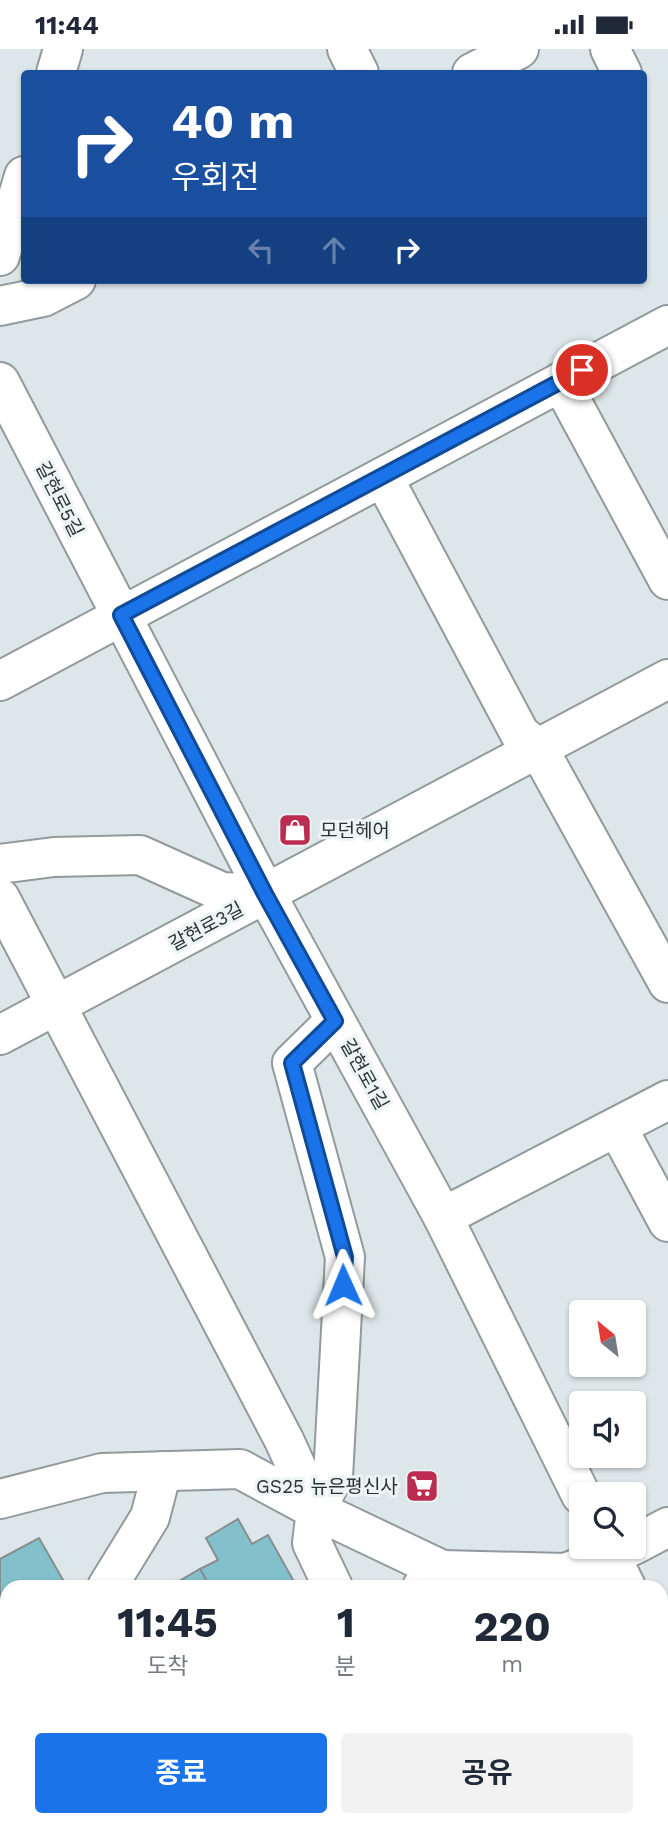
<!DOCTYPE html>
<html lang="ko">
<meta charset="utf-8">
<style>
:root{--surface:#fff;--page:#f2f2f3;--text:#1f2937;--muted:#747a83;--accent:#1a73e8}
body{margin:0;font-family:"Work Sans","Noto Sans KR",sans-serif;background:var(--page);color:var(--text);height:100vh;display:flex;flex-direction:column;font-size:26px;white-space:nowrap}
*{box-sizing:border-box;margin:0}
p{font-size:23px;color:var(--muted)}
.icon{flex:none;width:38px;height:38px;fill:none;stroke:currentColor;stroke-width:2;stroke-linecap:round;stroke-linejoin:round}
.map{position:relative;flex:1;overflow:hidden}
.drawer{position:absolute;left:0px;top:1531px;width:668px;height:247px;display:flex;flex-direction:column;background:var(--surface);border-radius:21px 21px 0 0;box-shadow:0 2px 5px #0004}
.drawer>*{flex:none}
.hud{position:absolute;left:21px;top:21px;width:626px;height:214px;border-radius:7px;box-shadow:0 2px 5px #0004;background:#1a4fa0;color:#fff;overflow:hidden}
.needle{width:46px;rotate:330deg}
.buttons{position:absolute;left:569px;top:1251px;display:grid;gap:14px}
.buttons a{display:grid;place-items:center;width:77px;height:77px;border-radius:7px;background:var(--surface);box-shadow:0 2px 5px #0004;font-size:35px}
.pin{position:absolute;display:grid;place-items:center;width:60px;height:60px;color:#fff;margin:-30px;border:4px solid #fff;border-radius:50%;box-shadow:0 2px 7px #0007}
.me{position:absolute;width:77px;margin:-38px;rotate:359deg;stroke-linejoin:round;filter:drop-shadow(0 0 5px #0008)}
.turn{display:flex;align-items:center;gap:24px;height:147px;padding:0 35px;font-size:32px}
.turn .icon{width:91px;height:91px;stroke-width:2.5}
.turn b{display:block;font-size:49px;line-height:60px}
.lanes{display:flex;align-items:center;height:66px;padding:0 35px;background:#0003;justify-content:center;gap:35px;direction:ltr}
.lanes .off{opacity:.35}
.eta{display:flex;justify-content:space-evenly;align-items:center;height:119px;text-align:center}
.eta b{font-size:42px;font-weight:700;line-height:49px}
.primary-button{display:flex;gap:14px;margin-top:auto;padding:14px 35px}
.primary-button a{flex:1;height:80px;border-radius:7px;background:var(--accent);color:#fff;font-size:28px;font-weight:700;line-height:80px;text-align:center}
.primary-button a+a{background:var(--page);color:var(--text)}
.status{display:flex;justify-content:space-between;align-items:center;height:49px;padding:0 35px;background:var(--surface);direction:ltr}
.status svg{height:19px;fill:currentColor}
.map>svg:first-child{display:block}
.building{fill:#82c0cb;stroke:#868f90;stroke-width:2}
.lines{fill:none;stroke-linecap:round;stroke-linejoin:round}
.minor-casing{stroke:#919a9c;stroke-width:42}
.path{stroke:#98a0a1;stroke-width:4.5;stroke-dasharray:5 5;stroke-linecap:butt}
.minor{stroke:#fff;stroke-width:38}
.route-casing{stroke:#114b97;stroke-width:18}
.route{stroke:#1a73e8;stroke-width:12}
.labels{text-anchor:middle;stroke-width:6;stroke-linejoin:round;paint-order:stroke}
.street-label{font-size:19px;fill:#2d3131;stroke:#ebf4f6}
.poi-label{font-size:19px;fill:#2d3131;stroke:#ebf4f6;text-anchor:start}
</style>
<div class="status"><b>11:44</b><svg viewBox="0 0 49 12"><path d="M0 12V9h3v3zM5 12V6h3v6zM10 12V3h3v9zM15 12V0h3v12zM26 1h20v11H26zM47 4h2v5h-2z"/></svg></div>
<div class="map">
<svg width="668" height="1777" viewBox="0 0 668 1777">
<rect width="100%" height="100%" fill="#dde7e9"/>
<!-- building -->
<g class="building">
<path d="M238,1470L252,1495L268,1486L297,1538H210L200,1520L218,1511L206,1489Z"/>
<path d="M39,1489L67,1538H7V1582L0,1586V1510Z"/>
<path d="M200,1520L210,1538H169Z"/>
<path d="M227,1771H238L241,1774L244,1771H328L323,1777H222Z"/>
<path d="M534,1771H622L625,1777H530Z"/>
</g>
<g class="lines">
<defs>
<g id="minor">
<path d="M347,0L359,24"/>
<path d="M610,0L622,24"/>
<path d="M56,24L63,0"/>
<path d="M472,24L519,0"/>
<path d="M0,207L24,127"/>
<path d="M0,257L43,248L76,231"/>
<path d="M0,333L266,845L443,1168L581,1446"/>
<path d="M561,333L668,531"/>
<path d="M383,428L520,685L538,699L668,934"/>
<path d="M0,632L668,276"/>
<path d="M0,815L54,808L140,806L222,843L266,845"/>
<path d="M0,849L284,1391L316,1461L333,1428L345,1208L292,1014L335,972"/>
<path d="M0,986L668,630"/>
<path d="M617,1078L668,1173"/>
<path d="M443,1168L668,1051"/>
<path d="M0,1450L102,1424L240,1420L316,1461L442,1521"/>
<path d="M316,1461L312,1494L333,1538"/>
<path d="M634,1496L668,1478"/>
<path d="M606,1498L626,1538"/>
<path d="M107,1538L150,1468L162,1422"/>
<path d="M422,1538L442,1521L565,1524L611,1507L629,1498"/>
<path d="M662,1608L668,1621"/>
<path d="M0,1657L7,1653"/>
<path d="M0,1764L7,1760"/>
<path d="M73,1777L81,1771"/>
<path d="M209,1777L214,1771"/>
</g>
</defs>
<!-- minor casing -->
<use href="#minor" class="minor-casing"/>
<!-- path -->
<g class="path">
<path d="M662,1763L666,1777"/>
<path d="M441,1777L444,1771"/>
</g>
<!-- minor -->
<use href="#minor" class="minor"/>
</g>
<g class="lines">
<defs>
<path id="route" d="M343,1236L345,1208L292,1014L335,972L265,845L121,566L582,321"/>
</defs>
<!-- route casing -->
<use href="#route" class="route-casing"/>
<!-- route -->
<use href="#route" class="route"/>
</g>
<!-- icons -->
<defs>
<symbol id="shop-square" viewBox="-11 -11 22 22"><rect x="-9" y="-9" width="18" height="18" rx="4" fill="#bc2c50" stroke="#ebf4f6"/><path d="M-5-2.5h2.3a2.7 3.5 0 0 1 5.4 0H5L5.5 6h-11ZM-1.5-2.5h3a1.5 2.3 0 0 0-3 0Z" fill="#fff"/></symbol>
<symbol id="supermarket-square" viewBox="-11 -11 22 22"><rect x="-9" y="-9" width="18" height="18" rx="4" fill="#bc2c50" stroke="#ebf4f6"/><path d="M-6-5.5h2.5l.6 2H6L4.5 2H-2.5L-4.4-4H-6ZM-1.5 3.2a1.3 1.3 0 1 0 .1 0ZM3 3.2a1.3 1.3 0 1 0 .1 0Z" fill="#fff"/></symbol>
</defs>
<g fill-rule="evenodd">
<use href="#shop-square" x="276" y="762" width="38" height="38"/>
<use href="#supermarket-square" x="403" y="1418" width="38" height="38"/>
</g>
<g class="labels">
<!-- street labels -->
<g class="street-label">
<text transform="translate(60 450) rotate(63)" y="7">갈현로5길</text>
<text transform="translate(206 877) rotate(-28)" y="7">갈현로3길</text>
<text transform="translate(365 1025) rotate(61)" y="7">갈현로1길</text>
</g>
<!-- poi labels -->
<g class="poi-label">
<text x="320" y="788">모던헤어</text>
<text x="398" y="1444" text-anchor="end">GS25 뉴은평신사</text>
</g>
</g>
</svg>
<div class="buttons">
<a><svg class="needle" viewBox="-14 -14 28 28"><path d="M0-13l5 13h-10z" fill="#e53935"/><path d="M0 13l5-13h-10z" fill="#747a83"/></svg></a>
<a><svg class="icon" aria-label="sound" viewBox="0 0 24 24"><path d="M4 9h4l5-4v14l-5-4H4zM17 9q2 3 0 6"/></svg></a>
<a><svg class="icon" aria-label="search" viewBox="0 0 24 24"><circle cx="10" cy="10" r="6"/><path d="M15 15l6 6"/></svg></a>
</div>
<div class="pin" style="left:582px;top:321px;background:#d93025"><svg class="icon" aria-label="arrive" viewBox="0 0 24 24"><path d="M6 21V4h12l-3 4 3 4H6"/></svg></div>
<svg class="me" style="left:343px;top:1236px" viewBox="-20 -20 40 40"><path d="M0-17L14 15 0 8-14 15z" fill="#1a73e8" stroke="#fff" stroke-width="4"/></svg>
<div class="hud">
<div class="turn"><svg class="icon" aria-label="right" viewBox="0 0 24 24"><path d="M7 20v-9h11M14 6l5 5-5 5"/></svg><div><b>40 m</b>우회전</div></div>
<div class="lanes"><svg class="icon off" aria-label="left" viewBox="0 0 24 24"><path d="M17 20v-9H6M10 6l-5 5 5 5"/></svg><svg class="icon off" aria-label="ahead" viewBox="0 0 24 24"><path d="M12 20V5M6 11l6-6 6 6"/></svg><svg class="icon" aria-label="right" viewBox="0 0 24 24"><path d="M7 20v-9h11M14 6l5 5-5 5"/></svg></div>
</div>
<section class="drawer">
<div class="eta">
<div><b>11:45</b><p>도착</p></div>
<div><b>1</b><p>분</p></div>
<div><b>220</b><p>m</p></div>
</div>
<div class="primary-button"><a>종료</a><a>공유</a></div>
</section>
</div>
